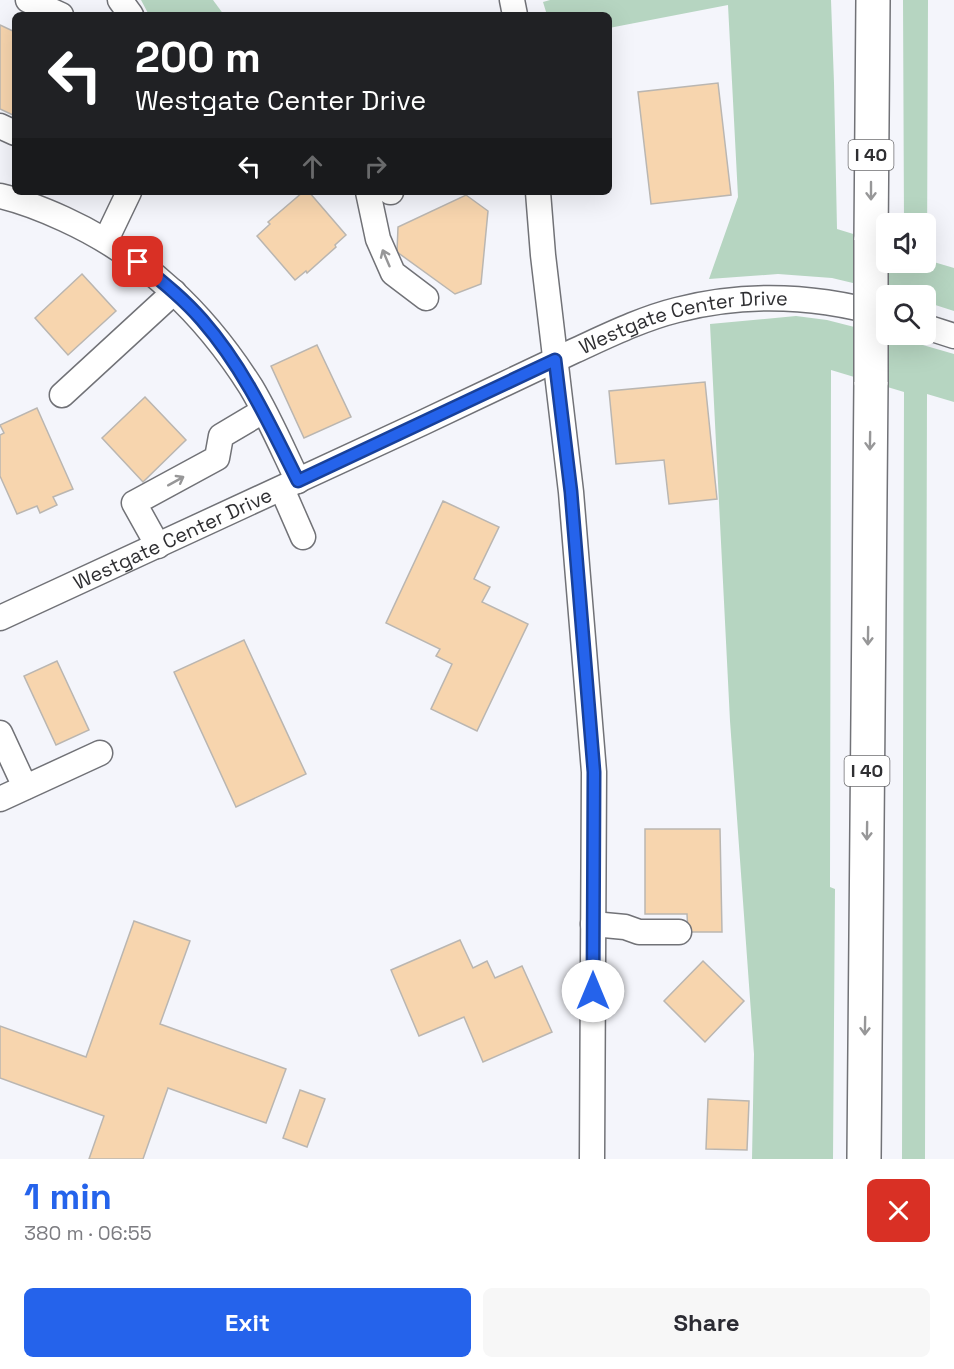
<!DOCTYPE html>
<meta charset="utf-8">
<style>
:root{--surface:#fff;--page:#f7f7f7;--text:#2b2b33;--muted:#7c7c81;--accent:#2563eb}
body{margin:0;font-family:"Space Grotesk",sans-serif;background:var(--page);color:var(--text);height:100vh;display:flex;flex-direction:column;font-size:22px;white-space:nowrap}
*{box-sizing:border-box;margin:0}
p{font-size:20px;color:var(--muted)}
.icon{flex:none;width:33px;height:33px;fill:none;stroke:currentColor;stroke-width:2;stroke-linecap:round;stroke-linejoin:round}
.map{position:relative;height:1159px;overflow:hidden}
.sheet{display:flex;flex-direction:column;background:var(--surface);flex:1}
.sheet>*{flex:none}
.banner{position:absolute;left:12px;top:12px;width:600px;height:183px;border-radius:9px;box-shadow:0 6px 24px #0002;background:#202124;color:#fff;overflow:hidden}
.buttons{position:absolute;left:876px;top:213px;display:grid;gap:12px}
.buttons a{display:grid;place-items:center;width:60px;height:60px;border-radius:9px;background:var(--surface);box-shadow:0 6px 24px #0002;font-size:30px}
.pin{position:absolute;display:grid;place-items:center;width:51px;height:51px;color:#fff;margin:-26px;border-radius:12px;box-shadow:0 3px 9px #0006}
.me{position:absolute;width:66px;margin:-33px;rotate:0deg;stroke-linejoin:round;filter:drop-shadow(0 0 4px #0008)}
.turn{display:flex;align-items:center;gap:21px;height:126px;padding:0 24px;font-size:27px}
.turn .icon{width:78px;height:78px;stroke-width:2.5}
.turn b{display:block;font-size:42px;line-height:51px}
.lanes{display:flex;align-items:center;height:57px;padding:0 24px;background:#0003;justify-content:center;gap:30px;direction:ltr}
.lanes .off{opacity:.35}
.round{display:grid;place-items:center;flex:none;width:63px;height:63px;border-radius:9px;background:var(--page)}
.headline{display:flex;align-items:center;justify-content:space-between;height:102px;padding:0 24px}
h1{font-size:36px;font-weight:800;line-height:45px;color:var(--accent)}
.action{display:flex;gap:12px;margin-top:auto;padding:12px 24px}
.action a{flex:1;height:69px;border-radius:9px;background:var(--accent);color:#fff;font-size:24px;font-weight:800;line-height:69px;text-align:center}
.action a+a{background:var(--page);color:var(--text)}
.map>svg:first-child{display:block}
.green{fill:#b6d5c1}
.building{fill:#f7d5ae;stroke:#bab6b1;stroke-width:1.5}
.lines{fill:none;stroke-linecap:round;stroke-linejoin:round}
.minor-casing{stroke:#717277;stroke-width:27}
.highway-casing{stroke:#717277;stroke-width:36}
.minor{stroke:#fff;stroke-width:24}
.highway{stroke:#fff;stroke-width:33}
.highway-bridge-casing{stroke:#717277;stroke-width:36;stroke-linecap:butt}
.highway-bridge{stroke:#fff;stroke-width:33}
.oneway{stroke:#979798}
.route-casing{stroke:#184099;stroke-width:15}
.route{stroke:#2563eb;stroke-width:10}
.labels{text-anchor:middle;stroke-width:6;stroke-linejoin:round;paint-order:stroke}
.shield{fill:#fff;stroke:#6d6d70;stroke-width:1.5}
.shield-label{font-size:18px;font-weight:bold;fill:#2f2f32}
.street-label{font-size:20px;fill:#2f2f32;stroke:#fff}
</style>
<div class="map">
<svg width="954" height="1159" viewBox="0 0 954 1159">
<rect width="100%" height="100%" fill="#f4f5fb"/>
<!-- green -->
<g class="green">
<path d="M141,0H213L224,15H149Z"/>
<path d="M550,0H831L834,83L837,229L886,244V262H926V224L904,223L903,0H928L927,260L954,268V311L926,302V296L903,295L832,278L778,274L709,279L738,197L728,5L609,28V15H547L543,2Z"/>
<path d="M796,316L827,320L909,341L954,354V402L927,394L925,1159H902L904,392L831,370L830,887L835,889L833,1159H752L754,1054L730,721L710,324Z"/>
</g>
<!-- building -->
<g class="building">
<path d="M0,25L15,32V116L0,109Z"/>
<path d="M718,83L731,195L651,204L638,92Z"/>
<path d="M303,192H309L346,235L335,245L336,247L307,273L306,271L295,280L257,236L270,224L268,222Z"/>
<path d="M466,195L488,211L481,284L455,294L397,252L398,227Z"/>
<path d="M82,274L116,311L68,355L35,318Z"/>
<path d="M317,345L351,417L304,438L271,366Z"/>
<path d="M705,382L717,499L669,504L664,460L616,464L609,391Z"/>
<path d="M145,397L186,440L143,482L102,438Z"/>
<path d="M37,408L73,489L53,497L57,505L40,513L37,506L17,514L0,476V435L4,433L0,425Z"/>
<path d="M443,501L499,527L474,579L490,587L482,602L528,624L477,731L431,709L452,664L436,656L440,649L386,623Z"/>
<path d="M244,640L306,774L236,807L174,672Z"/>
<path d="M57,661L89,730L56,745L24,676Z"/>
<path d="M645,829H720L722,932H688L687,914H645Z"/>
<path d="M134,921L190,941L160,1024L286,1069L266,1123L168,1088L143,1159H89L104,1116L0,1078V1026L86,1057Z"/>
<path d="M460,940L473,968L487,961L495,978L522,966L552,1032L483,1062L464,1017L419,1036L391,970Z"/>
<path d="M703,961L744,1001L705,1042L664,1001Z"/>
<path d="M300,1090L325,1099L307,1147L283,1138Z"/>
<path d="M708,1099L749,1101L747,1150L706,1149Z"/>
</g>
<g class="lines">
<defs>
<g id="minor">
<path d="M28,0L61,15"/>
<path d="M120,0L131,15"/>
<path d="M512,0L515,15"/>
<path d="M0,126L15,133"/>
<path d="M368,192L378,239L393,273L426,298"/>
<path d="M390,192H391"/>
<path d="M538,192L543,255L571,492L594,772L592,1159"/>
<path d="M0,196C22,201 44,210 64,219C145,256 204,313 251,387C269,417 283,450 298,481"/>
<path d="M106,240L129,192"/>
<path d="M926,327L954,336"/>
<path d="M62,395L174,292"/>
<path d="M282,489L303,537"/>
<path d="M158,546L134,503L217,458L221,436L263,411"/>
<path id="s1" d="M0,618C141,553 282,489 422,423C473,399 523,375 574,351C607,336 641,319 677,310C747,292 815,295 885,315"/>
<path d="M0,733L25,787"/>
<path d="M0,799L100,753"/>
<path d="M593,924L625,927L639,932H679"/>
</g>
<g id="highway">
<path d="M871,240L873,0"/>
<path d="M864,1159L871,382"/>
</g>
</defs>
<!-- minor casing -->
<use href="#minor" class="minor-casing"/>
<!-- highway casing -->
<use href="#highway" class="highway-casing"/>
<!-- minor -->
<use href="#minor" class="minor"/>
<!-- highway -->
<use href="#highway" class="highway"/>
<defs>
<path id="highway-bridge" d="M871,382V240"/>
</defs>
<!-- highway-bridge casing -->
<use href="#highway-bridge" class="highway-bridge-casing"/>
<!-- highway-bridge -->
<use href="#highway-bridge" class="highway-bridge"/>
</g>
<!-- one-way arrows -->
<defs><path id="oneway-shaft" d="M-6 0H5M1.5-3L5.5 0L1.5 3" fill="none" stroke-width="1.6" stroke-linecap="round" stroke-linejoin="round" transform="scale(1.5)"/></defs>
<g class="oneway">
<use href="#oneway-shaft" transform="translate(871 191) rotate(90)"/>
<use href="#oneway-shaft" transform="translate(386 258) rotate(-113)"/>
<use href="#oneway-shaft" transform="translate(870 441) rotate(91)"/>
<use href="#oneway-shaft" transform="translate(176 481) rotate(-29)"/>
<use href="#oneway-shaft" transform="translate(868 636) rotate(91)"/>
<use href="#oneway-shaft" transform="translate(867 831) rotate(91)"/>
<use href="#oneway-shaft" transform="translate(865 1026) rotate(91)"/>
</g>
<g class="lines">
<defs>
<path id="route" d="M138,262C160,280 183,298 202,320C244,368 270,425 298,481L555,360L571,492L594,772L593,991"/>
</defs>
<!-- route casing -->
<use href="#route" class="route-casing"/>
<!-- route -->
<use href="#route" class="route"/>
</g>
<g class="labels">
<!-- shield labels -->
<g class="shield">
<rect x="848.5" y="140" width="45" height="30" rx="4.5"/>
<rect x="844.5" y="756" width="45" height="30" rx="4.5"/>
</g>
<g class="shield-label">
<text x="871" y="161">I 40</text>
<text x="867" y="777">I 40</text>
</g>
<!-- street labels -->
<g class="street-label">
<text dy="7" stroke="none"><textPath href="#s1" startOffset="748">Westgate Center Drive</textPath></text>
<text dy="7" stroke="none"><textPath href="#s1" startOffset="190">Westgate Center Drive</textPath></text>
</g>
</g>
</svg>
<div class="buttons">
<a><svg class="icon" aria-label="sound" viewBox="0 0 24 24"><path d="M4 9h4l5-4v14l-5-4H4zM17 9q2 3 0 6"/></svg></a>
<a><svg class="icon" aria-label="search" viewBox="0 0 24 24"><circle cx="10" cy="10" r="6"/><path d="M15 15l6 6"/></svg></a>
</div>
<div class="pin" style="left:138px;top:262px;background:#d93025"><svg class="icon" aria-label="arrive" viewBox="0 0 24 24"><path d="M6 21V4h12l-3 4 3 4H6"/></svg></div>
<svg class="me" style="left:593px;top:991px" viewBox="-20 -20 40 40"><circle r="19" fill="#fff"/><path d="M0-13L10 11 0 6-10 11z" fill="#2563eb"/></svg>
<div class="banner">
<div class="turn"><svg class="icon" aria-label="left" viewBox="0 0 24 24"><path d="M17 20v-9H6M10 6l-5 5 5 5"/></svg><div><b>200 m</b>Westgate Center Drive</div></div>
<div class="lanes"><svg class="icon" aria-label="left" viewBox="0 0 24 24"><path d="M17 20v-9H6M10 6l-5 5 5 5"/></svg><svg class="icon off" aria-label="ahead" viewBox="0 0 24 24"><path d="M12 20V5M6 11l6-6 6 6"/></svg><svg class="icon off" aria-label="right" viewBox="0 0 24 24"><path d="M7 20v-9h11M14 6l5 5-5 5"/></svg></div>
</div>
</div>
<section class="sheet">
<div class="headline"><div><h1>1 min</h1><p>380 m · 06:55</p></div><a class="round" style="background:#d93025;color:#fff"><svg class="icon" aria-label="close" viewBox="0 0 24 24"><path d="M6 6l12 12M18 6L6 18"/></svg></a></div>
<div class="action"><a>Exit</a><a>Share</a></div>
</section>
